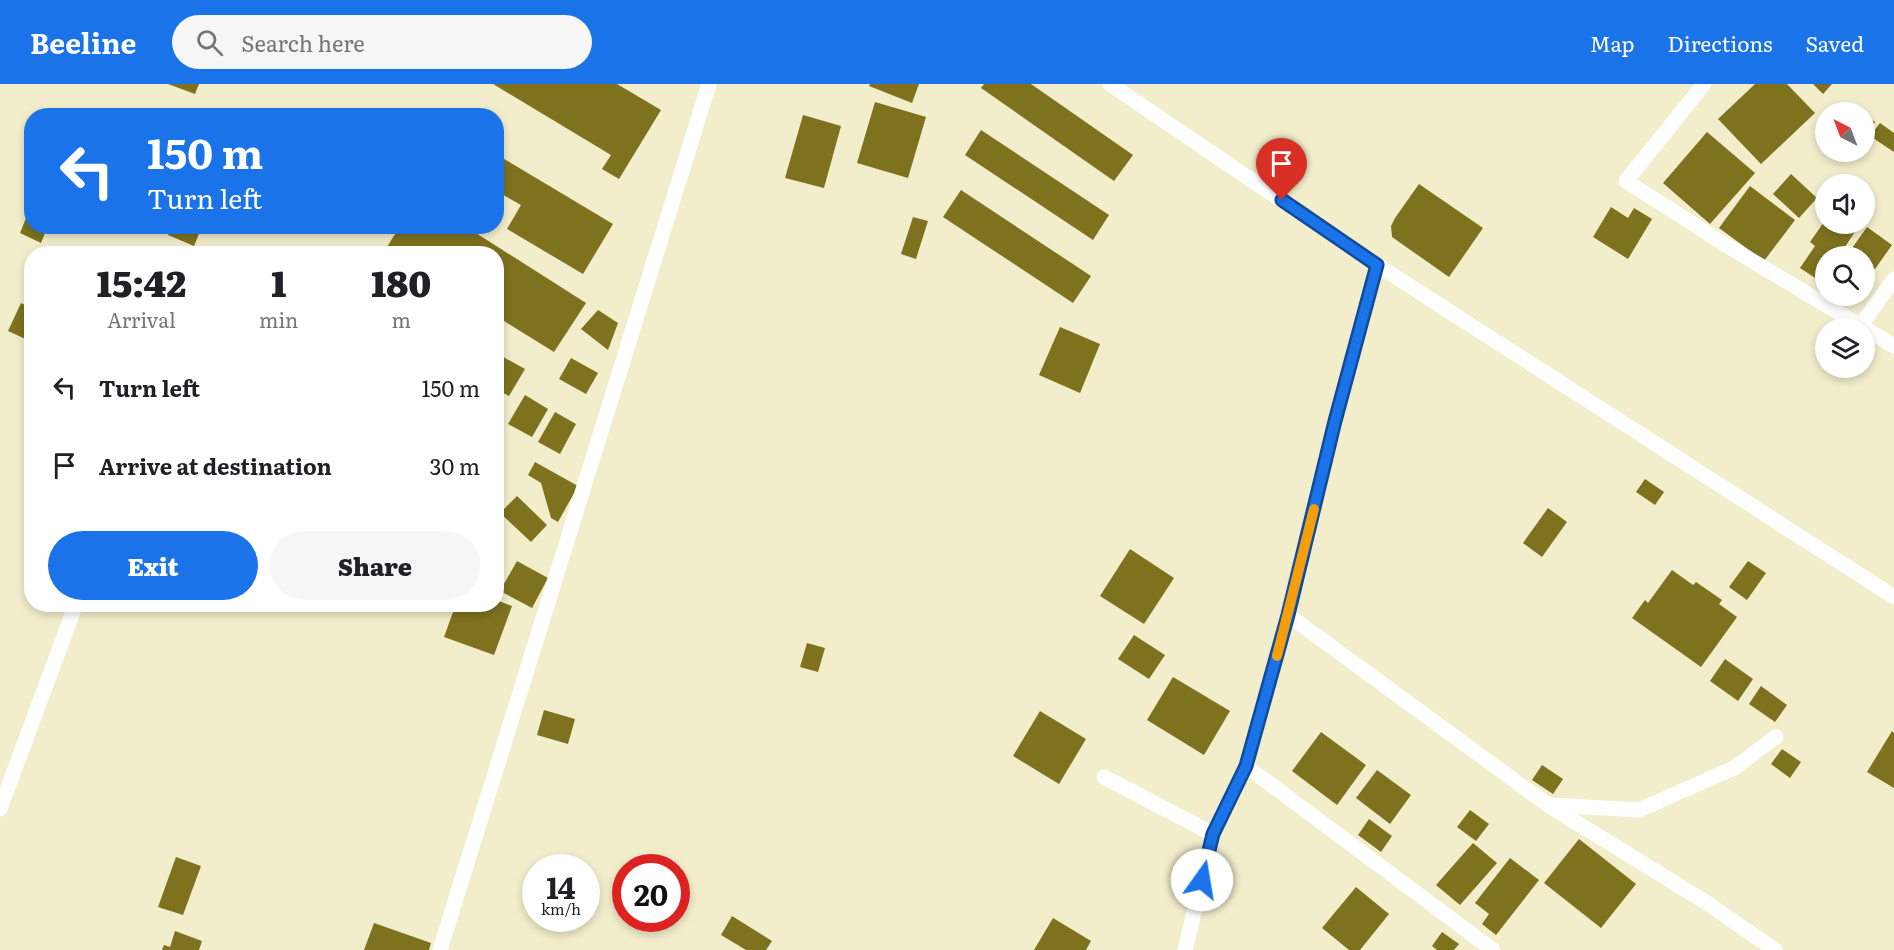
<!DOCTYPE html>
<style>
:root{--surface:#fff;--page:#f6f6f6;--text:#202124;--muted:#757577;--accent:#1a73e8}
body{margin:0;font-family:Literata,serif;background:var(--page);color:var(--text);height:100vh;display:flex;flex-direction:column;font-size:22px;white-space:nowrap}
*{box-sizing:border-box;margin:0}
p{font-size:20px;color:var(--muted)}
.icon{flex:none;width:33px;height:33px;fill:none;stroke:currentColor;stroke-width:2;stroke-linecap:round;stroke-linejoin:round}
.map{position:relative;flex:1;overflow:hidden}
.sheet{position:absolute;left:24px;top:162px;width:480px;height:366px;display:flex;flex-direction:column;background:var(--surface);border-radius:24px;box-shadow:0 3px 9px #0003}
.sheet>*{flex:none}
.banner{position:absolute;left:24px;top:24px;width:480px;height:126px;border-radius:24px;box-shadow:0 3px 9px #0003;background:#1a73e8;color:#fff;overflow:hidden}
.needle{width:39px;rotate:318deg}
.buttons{position:absolute;left:1815px;top:18px;display:grid;gap:12px}
.buttons a{display:grid;place-items:center;width:60px;height:60px;border-radius:50%;background:var(--surface);box-shadow:0 3px 9px #0003;font-size:30px}
.speed{position:absolute;left:522px;top:770px;display:flex;gap:12px;font-size:30px;font-weight:700;text-align:center}
.speed>*{display:grid;place-content:center;width:78px;height:78px;border-radius:50%;background:var(--surface);box-shadow:0 3px 9px #0003;line-height:1}
.speed small{font-size:15px;font-weight:400}
.speed .limit{border:9px solid #d22;background:#fff;color:#111}
.pin{position:absolute;display:grid;place-items:center;width:51px;height:51px;color:#fff;margin:-62px -26px;border-radius:50% 50% 50% 0;rotate:-45deg;box-shadow:0 0 6px #0007}
.pin .icon{rotate:45deg}
.me{position:absolute;width:66px;margin:-33px;rotate:13deg;stroke-linejoin:round;filter:drop-shadow(0 0 4px #0008)}
.turn{display:flex;align-items:center;gap:21px;height:126px;padding:0 24px;font-size:27px}
.turn .icon{width:78px;height:78px;stroke-width:2.5}
.turn b{display:block;font-size:42px;line-height:51px}
.eta{display:flex;justify-content:space-evenly;align-items:center;height:102px;text-align:center}
.eta b{font-size:36px;font-weight:800;line-height:42px}
.cta{display:flex;gap:12px;margin-top:auto;padding:12px 24px}
.cta a{flex:1;height:69px;border-radius:36px;background:var(--accent);color:#fff;font-size:24px;font-weight:800;line-height:69px;text-align:center}
.cta a+a{background:var(--page);color:var(--text)}
ul{padding:0;list-style:none}
li{display:flex;align-items:center;gap:18px;height:78px;padding:0 24px}
li div{flex:1}
li b{display:block;font-size:22px}
li em{font-style:normal}
header{display:flex;align-items:center;gap:36px;box-sizing:border-box;height:84px;padding:0 30px;background:var(--accent);color:#fff}
header strong{font-size:28px}
nav{display:flex;gap:33px;margin-inline-start:auto;font-size:21px}
.search{width:420px;height:54px;background:var(--page);display:flex;align-items:center;gap:15px;box-sizing:border-box;padding:0 21px;border-radius:33px;color:var(--muted);font-size:22px}
.map>svg:first-child{display:block}
.building{fill:#7e721f}
.lines{fill:none;stroke-linecap:round;stroke-linejoin:round}
.lane{stroke:#fff;stroke-width:15}
.route-casing{stroke:#114b97;stroke-width:15}
.route{stroke:#1a73e8;stroke-width:10}
.slow{stroke:#f59e0b;stroke-width:10}
</style>
<header>
<strong>Beeline</strong>
<div class="search"><svg class="icon" aria-label="search" viewBox="0 0 24 24"><circle cx="10" cy="10" r="6"/><path d="M15 15l6 6"/></svg>Search here</div>
<nav><a>Map</a><a>Directions</a><a>Saved</a></nav>
</header>
<div class="map">
<svg width="1894" height="866" viewBox="0 0 1894 866">
<rect width="100%" height="100%" fill="#f2edcb"/>
<!-- building -->
<g class="building">
<path d="M168,0H199L195,10Z"/>
<path d="M493,0H617L661,26L619,95L602,85L611,71Z"/>
<path d="M870,0H919L912,19L869,2Z"/>
<path d="M984,0H1031L1133,71L1114,97L981,4Z"/>
<path d="M1755,0H1787L1815,29L1761,80L1718,35Z"/>
<path d="M1813,0H1832L1823,10Z"/>
<path d="M875,18L926,33L908,94L857,79Z"/>
<path d="M1864,30L1875,38L1864,53Z"/>
<path d="M803,31L841,42L824,104L785,94Z"/>
<path d="M1880,39L1894,49V68L1870,52Z"/>
<path d="M981,46L1109,131L1093,156L965,71Z"/>
<path d="M1707,48L1755,89L1710,140L1663,99Z"/>
<path d="M496,70L613,140L583,190L507,145L521,121L496,107Z"/>
<path d="M1791,90L1817,114L1799,134L1773,110Z"/>
<path d="M1419,100L1483,144L1449,193L1392,153L1391,142L1395,134Z"/>
<path d="M1750,102L1795,136L1764,177L1719,144Z"/>
<path d="M961,106L1091,192L1073,219L943,133Z"/>
<path d="M1611,123L1628,134L1634,124L1652,135L1628,175L1593,153Z"/>
<path d="M913,133L928,137L916,175L901,170Z"/>
<path d="M26,134L32,137V142H44L47,144L41,159L20,149Z"/>
<path d="M1826,135V140H1853L1858,143L1843,166L1852,172H1826V201L1800,184L1815,162L1810,158Z"/>
<path d="M171,142H195L201,145L194,162L168,151Z"/>
<path d="M400,142H465L586,219L554,268L496,232V170H398L387,163Z"/>
<path d="M1867,143L1892,161L1875,185L1864,178V172H1857L1850,167Z"/>
<path d="M21,219L32,224V258L8,247Z"/>
<path d="M598,226L618,239L608,266L581,245Z"/>
<path d="M1060,243L1100,260L1080,309L1039,291Z"/>
<path d="M496,269L525,285L509,312L496,305Z"/>
<path d="M571,274L598,289L586,310L559,295Z"/>
<path d="M525,311L548,325L532,353L508,340Z"/>
<path d="M555,328L576,340L560,370L538,358Z"/>
<path d="M535,378L578,402L558,438L551,434L541,399L528,391Z"/>
<path d="M1645,395L1664,408L1655,421L1636,408Z"/>
<path d="M517,412L547,441L531,458L500,429Z"/>
<path d="M1548,424L1567,438L1542,473L1523,459Z"/>
<path d="M1130,465L1174,494L1144,540L1100,512Z"/>
<path d="M517,477L548,494L532,524L500,507Z"/>
<path d="M1748,477L1766,489L1747,516L1729,503Z"/>
<path d="M1672,486L1693,501L1696,498L1722,516L1719,520L1737,533L1701,583L1632,534L1645,516L1648,519Z"/>
<path d="M496,516L512,522L494,571L444,553L456,520H496Z"/>
<path d="M1134,551L1165,571L1149,595L1118,575Z"/>
<path d="M807,559L825,564L818,588L800,583Z"/>
<path d="M1725,575L1753,595L1738,617L1710,597Z"/>
<path d="M1173,593L1230,627L1204,671L1147,636Z"/>
<path d="M1761,602L1787,621L1775,638L1749,620Z"/>
<path d="M544,626L575,635L568,660L537,651Z"/>
<path d="M1040,627L1086,655L1059,700L1013,672Z"/>
<path d="M1892,647L1894,649V704L1867,688Z"/>
<path d="M1321,648L1366,681L1337,721L1292,687Z"/>
<path d="M1782,665L1801,678L1790,694L1771,680Z"/>
<path d="M1542,681L1563,695L1553,710L1532,696Z"/>
<path d="M1377,686L1411,711L1390,740L1356,714Z"/>
<path d="M1470,726L1489,740L1476,757L1457,743Z"/>
<path d="M1369,735L1392,752L1381,768L1358,751Z"/>
<path d="M1579,755L1636,800L1601,844L1544,799Z"/>
<path d="M1473,759L1497,779L1460,821L1436,801Z"/>
<path d="M176,773L201,782L183,831L158,823Z"/>
<path d="M1510,774L1539,796L1496,851L1482,840L1489,830L1475,819Z"/>
<path d="M1356,803L1389,830L1360,866H1349L1322,844Z"/>
<path d="M732,832L772,857L766,866H746L721,851Z"/>
<path d="M1053,834L1091,857L1086,866H1034Z"/>
<path d="M374,839L431,859L429,866H364Z"/>
<path d="M175,847L202,857L199,866H162L164,861L170,863Z"/>
<path d="M1442,848L1459,860L1454,866H1437L1432,862Z"/>
</g>
<g class="lines">
<!-- lane -->
<g class="lane">
<path d="M1110,0L1377,181"/>
<path d="M1704,0L1626,97L1726,161L1894,262"/>
<path d="M1861,241L1894,195"/>
<path d="M1288,531L1548,721L1707,819L1775,866"/>
<path d="M1246,682L1493,866"/>
<path d="M1104,693L1213,750"/>
<path d="M1551,721L1639,726L1734,684L1776,653"/>
<path d="M0,725L76,520"/>
<path d="M440,866L709,0"/>
<path d="M1185,866L1213,750L1246,682L1288,531L1335,337L1377,181L1894,513"/>
</g>
</g>
<g class="lines">
<defs>
<path id="route" d="M1202,796L1213,750L1246,682L1288,531L1335,337L1377,181L1282,116"/>
</defs>
<!-- route casing -->
<use href="#route" class="route-casing"/>
<!-- route -->
<use href="#route" class="route"/>
<!-- slow -->
<path class="slow" d="M1277,572L1314,425"/>
</g>
</svg>
<div class="buttons">
<a><svg class="needle" viewBox="-14 -14 28 28"><path d="M0-13l5 13h-10z" fill="#e53935"/><path d="M0 13l5-13h-10z" fill="#757577"/></svg></a>
<a><svg class="icon" aria-label="sound" viewBox="0 0 24 24"><path d="M4 9h4l5-4v14l-5-4H4zM17 9q2 3 0 6"/></svg></a>
<a><svg class="icon" aria-label="search" viewBox="0 0 24 24"><circle cx="10" cy="10" r="6"/><path d="M15 15l6 6"/></svg></a>
<a><svg class="icon" aria-label="layers" viewBox="0 0 24 24"><path d="M12 4l9 5-9 5-9-5zM3 14l9 5 9-5"/></svg></a>
</div>
<div class="speed"><div>14<small>km/h</small></div><div class="limit">20</div></div>
<div class="pin" style="left:1282px;top:116px;background:#d93025"><svg class="icon" aria-label="arrive" viewBox="0 0 24 24"><path d="M6 21V4h12l-3 4 3 4H6"/></svg></div>
<svg class="me" style="left:1202px;top:796px" viewBox="-20 -20 40 40"><circle r="19" fill="#fff"/><path d="M0-13L10 11 0 6-10 11z" fill="#1a73e8"/></svg>
<div class="banner">
<div class="turn"><svg class="icon" aria-label="left" viewBox="0 0 24 24"><path d="M17 20v-9H6M10 6l-5 5 5 5"/></svg><div><b>150 m</b>Turn left</div></div>
</div>
<section class="sheet">
<div class="eta">
<div><b>15:42</b><p>Arrival</p></div>
<div><b>1</b><p>min</p></div>
<div><b>180</b><p>m</p></div>
</div>
<ul>
<li><svg class="icon" aria-label="left" viewBox="0 0 24 24"><path d="M17 20v-9H6M10 6l-5 5 5 5"/></svg><div><b>Turn left</b></div><em>150 m</em></li>
<li><svg class="icon" aria-label="arrive" viewBox="0 0 24 24"><path d="M6 21V4h12l-3 4 3 4H6"/></svg><div><b>Arrive at destination</b></div><em>30 m</em></li>
</ul>
<div class="cta"><a>Exit</a><a>Share</a></div>
</section>
</div>
